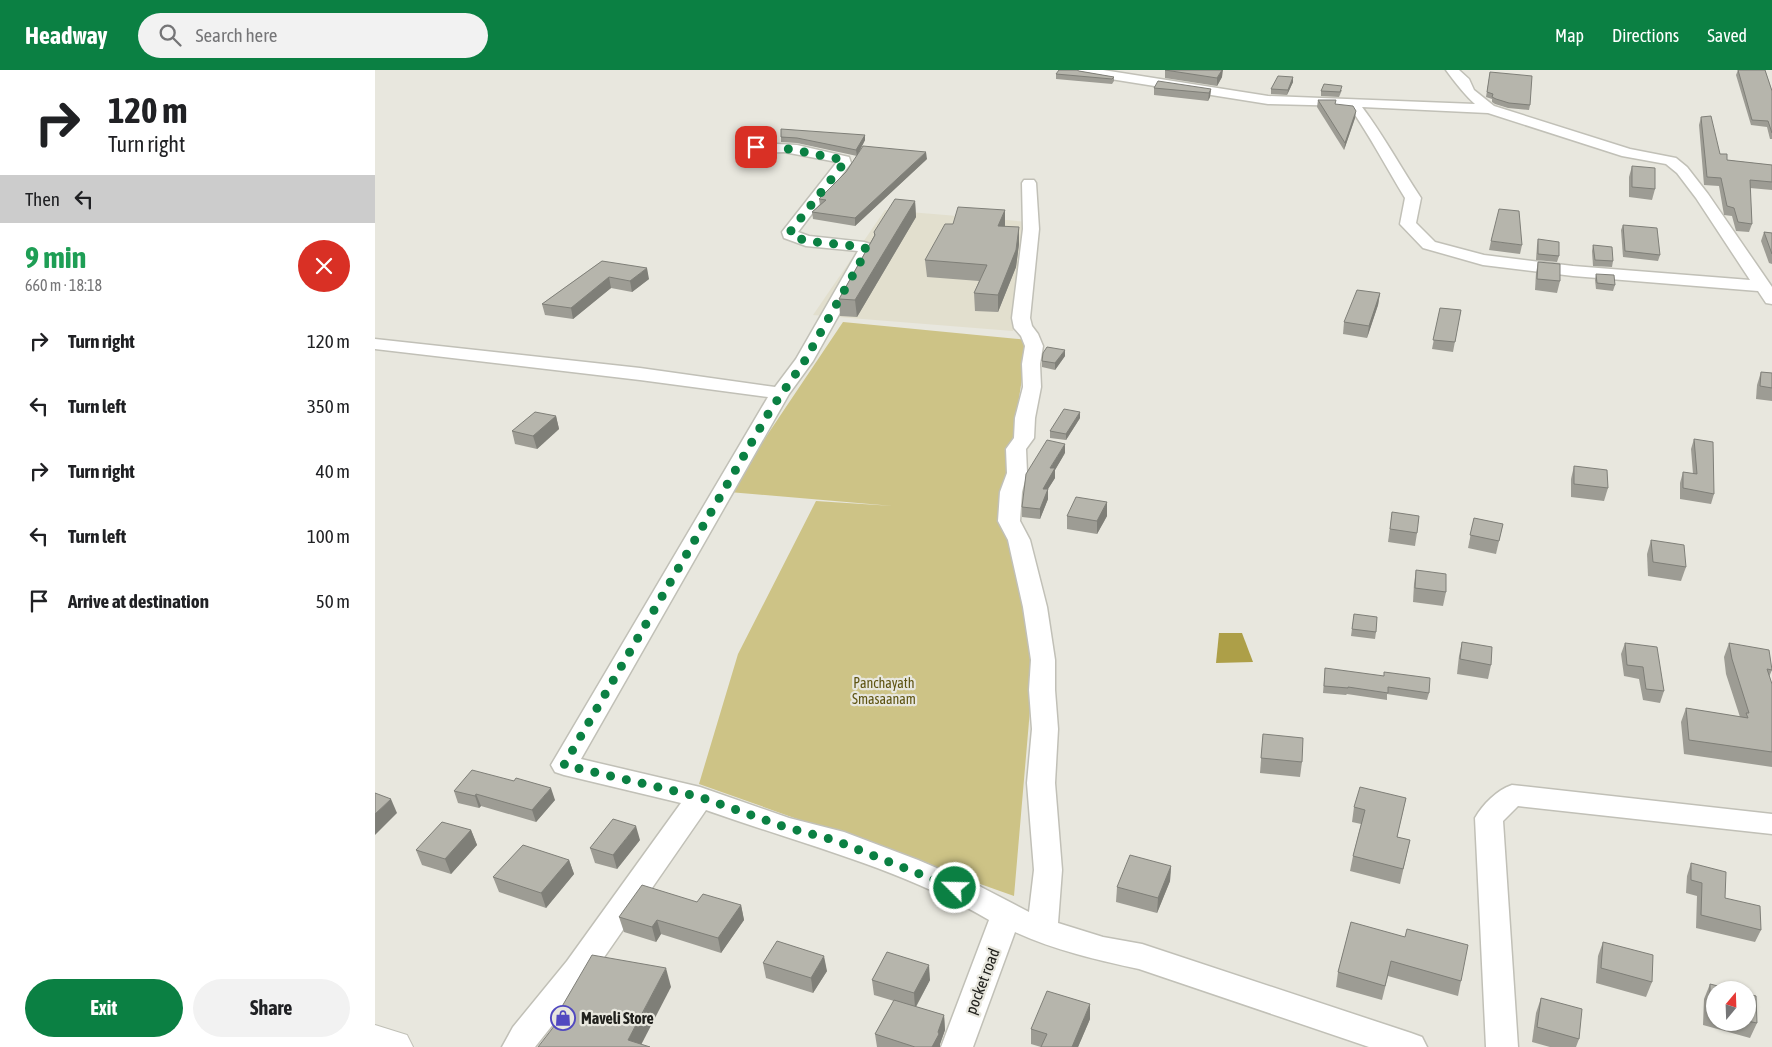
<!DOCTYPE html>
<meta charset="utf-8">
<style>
:root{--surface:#fff;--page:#f2f2f2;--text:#202124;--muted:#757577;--accent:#0b8043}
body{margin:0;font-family:"Asap Condensed",sans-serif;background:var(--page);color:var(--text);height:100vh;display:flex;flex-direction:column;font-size:19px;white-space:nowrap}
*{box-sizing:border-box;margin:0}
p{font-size:16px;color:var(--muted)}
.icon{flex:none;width:28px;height:28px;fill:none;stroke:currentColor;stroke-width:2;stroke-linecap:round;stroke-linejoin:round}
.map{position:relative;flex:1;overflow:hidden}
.drawer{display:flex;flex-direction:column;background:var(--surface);width:375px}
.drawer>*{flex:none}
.hud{background:#fff;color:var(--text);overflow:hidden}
.needle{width:32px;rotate:19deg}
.tools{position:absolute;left:1331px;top:911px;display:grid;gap:10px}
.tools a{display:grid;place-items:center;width:50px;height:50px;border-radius:50%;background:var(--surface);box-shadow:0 1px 4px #0004;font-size:25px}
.pin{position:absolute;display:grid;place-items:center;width:42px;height:42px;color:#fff;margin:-21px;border-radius:10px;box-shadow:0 2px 8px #0006}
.me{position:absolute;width:55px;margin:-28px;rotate:293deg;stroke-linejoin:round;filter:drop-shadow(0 0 4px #0008)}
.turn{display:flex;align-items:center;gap:18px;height:105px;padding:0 25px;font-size:22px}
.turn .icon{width:65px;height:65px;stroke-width:2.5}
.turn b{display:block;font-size:35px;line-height:42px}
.then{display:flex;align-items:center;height:48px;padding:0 25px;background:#0003;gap:10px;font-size:19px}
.round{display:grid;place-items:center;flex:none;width:52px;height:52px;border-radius:26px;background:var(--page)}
.head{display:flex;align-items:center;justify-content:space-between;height:85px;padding:0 25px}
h1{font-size:30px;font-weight:700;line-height:38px;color:#1e9e55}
.button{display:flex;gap:10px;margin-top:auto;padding:10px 25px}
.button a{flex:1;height:58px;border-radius:30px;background:var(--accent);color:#fff;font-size:20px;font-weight:700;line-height:58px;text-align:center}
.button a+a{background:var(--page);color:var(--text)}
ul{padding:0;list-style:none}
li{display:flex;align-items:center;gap:15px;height:65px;padding:0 25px}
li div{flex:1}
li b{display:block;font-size:19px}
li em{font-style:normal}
header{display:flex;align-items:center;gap:30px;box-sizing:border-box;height:70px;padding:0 25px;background:var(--accent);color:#fff}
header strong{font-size:24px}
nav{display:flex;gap:28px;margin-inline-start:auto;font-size:18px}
.search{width:350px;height:45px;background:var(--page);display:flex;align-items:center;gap:12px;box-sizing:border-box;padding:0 18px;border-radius:28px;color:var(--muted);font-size:19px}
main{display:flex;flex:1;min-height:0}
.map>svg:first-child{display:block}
.built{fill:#e2dfce}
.green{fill:#cdc386}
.water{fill:#ad9f48}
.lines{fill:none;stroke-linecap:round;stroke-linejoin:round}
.minor-casing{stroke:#c1c0b7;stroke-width:3}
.secondary-casing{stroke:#c1c0b7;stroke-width:2}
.minor{fill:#fff;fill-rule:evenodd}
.secondary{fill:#fff;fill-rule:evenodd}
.wall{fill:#9d9c94}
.shaded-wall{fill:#7f7f78}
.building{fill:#b6b5ac;stroke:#7f7f78}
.route{stroke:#0b8043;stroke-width:9;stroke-dasharray:0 16.2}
.labels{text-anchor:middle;stroke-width:4.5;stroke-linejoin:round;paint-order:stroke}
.park-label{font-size:14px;fill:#5e5412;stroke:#e8e7de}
.near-street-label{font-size:16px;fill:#21211d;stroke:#e8e7de}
.near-poi-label{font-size:16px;font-weight:bold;fill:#21211d;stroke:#e8e7de;text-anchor:start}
</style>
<header>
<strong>Headway</strong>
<div class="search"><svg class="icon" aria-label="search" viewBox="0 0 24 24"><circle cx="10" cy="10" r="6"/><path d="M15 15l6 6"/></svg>Search here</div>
<nav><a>Map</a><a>Directions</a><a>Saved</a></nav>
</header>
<main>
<section class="drawer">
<div class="hud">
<div class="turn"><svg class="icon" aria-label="right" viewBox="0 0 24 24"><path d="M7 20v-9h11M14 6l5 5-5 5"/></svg><div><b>120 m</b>Turn right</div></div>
<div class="then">Then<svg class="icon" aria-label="left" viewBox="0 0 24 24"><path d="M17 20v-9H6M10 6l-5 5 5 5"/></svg></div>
</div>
<div class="head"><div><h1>9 min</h1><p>660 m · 18:18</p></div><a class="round" style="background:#d93025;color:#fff"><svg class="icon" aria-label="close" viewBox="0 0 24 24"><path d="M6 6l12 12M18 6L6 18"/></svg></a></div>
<ul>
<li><svg class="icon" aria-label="right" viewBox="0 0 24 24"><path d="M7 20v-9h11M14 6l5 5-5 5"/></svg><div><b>Turn right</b></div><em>120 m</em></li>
<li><svg class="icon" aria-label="left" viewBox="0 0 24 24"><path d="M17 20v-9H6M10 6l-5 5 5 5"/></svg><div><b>Turn left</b></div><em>350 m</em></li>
<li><svg class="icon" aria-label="right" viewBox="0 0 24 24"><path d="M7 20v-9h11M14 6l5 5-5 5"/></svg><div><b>Turn right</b></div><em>40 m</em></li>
<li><svg class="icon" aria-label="left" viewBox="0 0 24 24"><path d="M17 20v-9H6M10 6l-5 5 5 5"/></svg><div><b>Turn left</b></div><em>100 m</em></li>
<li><svg class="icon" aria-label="arrive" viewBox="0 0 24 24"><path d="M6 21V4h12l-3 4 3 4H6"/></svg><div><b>Arrive at destination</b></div><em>50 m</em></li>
</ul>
<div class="button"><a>Exit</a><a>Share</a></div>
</section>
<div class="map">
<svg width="1397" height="977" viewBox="0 0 1397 977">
<rect width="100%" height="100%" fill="#e8e7de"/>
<!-- built -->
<path class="built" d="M510,140L654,152L638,261L438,245Z"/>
<!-- green -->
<path class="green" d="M468,252L653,270L626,444L662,558L639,826L324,714L363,584L441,431L518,436L354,422Z"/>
<!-- water -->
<path class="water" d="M844,563H867L878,592L841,593Z"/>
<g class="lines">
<defs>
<g id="minor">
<path d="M698,0H728L893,26L1100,34C1090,25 1079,11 1071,0H1084L1094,9L1099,20L1119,36L1255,79L1301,88L1312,97L1333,124L1397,217V234L1391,233L1383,221L1198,206L1108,195L1048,178L1025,154L1030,128C1011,97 995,66 974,36L893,34L704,4ZM987,37L1113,43L1247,86L1291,94L1302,103L1321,128L1375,210L1198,196L1109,185L1060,172L1041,153L1046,128C1026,98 1009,66 987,37Z"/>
<path d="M384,73L422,75L474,87L476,93L423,162L434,166L489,172L495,174L500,180L438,291L414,324L206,689L325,717L414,748L469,762L543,790L606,817L654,842L659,800L652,713L657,659L654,620L656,590L648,537L633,470L623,451L625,422L632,403L631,379L639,368L640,348L648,317L647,294L650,276L646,266L639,258L637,248L648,159L647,113L649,110H659L661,113L664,159L655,248L657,256L663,264L668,276L665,294L666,317L660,348L659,368L651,379L652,403L647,422L645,451L655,470L672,537L680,590V620L683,659L680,713L687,800L683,853L728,867L767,874L1036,963L1047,967L1052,977H994L764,899C722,890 679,880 640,862L598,977H566L614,850C526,798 426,774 331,740L214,909L160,977H127L138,957L192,891L306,733L189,705L180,702L176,695L393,327L265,310L0,279V269L265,298L400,317L421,289L483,181L431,176L409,168L407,162L462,92L409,82L375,83L370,82L368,79L370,76Z"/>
<path d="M1137,715L1397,744V764L1143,736L1128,751L1143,977H1111L1100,748C1108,734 1122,720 1137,715Z"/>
</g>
<path id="secondary" d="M0,955L32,965L38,977H0Z"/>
</defs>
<!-- minor casing -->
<use href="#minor" class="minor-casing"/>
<!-- secondary casing -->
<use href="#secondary" class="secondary-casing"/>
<!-- minor -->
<use href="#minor" class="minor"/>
<!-- secondary -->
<use href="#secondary" class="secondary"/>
</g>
<!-- wall -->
<g class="wall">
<path d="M790,0L847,7L842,16L790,8Z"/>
<path d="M1363,0H1390L1397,21V69H1395L1392,57L1376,55L1361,5Z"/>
<path d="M704,1L739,7V11L737,14L681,9V4Z"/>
<path d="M1115,2L1155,35L1154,40L1133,38L1120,34L1117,32V29L1111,27Z"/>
<path d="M918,7V12L912,25L896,24V19Z"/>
<path d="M779,18L836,19L835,27L833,31L779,25Z"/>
<path d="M967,20L964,27L946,26V21Z"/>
<path d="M943,30L961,34L980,48L969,80L942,37Z"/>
<path d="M1326,47L1345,84L1352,90L1397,95V120L1375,118L1377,154L1374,162L1361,161L1357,146L1349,145L1344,116L1329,115L1324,55Z"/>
<path d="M490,65V70L482,86L422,73L406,72V67Z"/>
<path d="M552,89L480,156L438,149L437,142L445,135L444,129Z"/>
<path d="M1257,96L1280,119L1277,130L1254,127V107Z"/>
<path d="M540,131L541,147L482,247L465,246L464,229L499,166V162Z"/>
<path d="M630,140V156L644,174L641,197L623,242L600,241L599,223L604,211L552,207L550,190L578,154Z"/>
<path d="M1248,155L1285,185L1283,191L1248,187L1246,160Z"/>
<path d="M1389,162L1397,163V194L1394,193L1386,171Z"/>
<path d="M1163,169L1184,186L1182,192L1161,190L1162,175Z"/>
<path d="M1116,171L1147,175L1145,184L1114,180Z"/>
<path d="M1218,175L1238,191L1237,197L1218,196L1217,181Z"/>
<path d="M227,191L274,209L257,222L236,218L198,249L170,245L167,234Z"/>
<path d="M1163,192L1185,211L1182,223L1160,220L1161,203Z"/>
<path d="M1221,204L1240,215L1238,221L1221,219L1220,210Z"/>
<path d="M1005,223L1003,235L992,268L968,264L969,252Z"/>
<path d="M1065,238L1086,240L1078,282L1057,279Z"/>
<path d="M690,286L680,300L667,297V291Z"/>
<path d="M1386,302L1397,303V331L1381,329L1382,315Z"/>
<path d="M181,346L184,359L162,379L140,374L137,361Z"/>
<path d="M705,348L691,370L675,368V361Z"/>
<path d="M1319,369L1339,424L1336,434L1305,429V413L1308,402L1318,404L1316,379Z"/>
<path d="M690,383L680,400V408L673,419V429L665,449L647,447V437Z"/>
<path d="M1199,396L1233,418L1229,431L1196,427V409Z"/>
<path d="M732,432V446L722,464L692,459V446Z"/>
<path d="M1017,442L1042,463L1040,476L1013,472Z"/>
<path d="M1099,448L1128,454L1121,484L1093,478Z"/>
<path d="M1276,470L1311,497L1306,511L1273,506L1272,484Z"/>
<path d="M1041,500L1071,522L1068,536L1038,532L1039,514Z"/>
<path d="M979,544L1001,562L1000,569L976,566Z"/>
<path d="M1087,572L1116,595L1113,609L1082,604L1084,586Z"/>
<path d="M1250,573L1289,621L1285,633L1268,630L1264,609L1249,606L1246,584Z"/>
<path d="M1354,573L1397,600L1394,607L1397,614V697L1309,684L1306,652L1311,638L1365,647L1351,604L1349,587Z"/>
<path d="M950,598L1054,623L1052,630L1012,624V630L972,624L971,625L948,623Z"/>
<path d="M888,664L927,692L925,707L885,703Z"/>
<path d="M79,721L180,730L161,752L106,736L104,738L83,733Z"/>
<path d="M1031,728L1022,767L1035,770L1025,814L975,801L978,786L986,754L977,752L979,737Z"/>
<path d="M96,760L102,775L76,804L47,795L41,780Z"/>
<path d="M265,770L242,799L220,793L215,778Z"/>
<path d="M194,790L199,804L171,838L124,822L118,807Z"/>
<path d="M1316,793L1350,828L1386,860L1380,872L1321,858L1322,826L1311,823L1312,806Z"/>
<path d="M796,796L795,811L782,843L741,832L742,817Z"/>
<path d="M322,832L366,835L369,850L346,883L286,864L281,872L249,862L244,847Z"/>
<path d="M976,852L1086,911L1083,926L1013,906L1007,930L961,917L963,902Z"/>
<path d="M1228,872L1277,912L1271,927L1221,913L1223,886Z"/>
<path d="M388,893L452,901L438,923L391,908Z"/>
<path d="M497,910H555L541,937L569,945L570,960L565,974V977H502L500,964L519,931L499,925Z"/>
<path d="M1335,914L1340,920V952H1372V924L1382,953L1375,968L1328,955L1329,929Z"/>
<path d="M1166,928L1204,969L1201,977H1175L1157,972L1161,943Z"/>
<path d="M715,949L703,977H666L656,974V959Z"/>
</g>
<!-- shaded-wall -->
<g class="shaded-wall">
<path d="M847,0H848L847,7L842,16V8Z"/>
<path d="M918,7V12L912,25L913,20Z"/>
<path d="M836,19L835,27L833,31L834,23Z"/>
<path d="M981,41L980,48L969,80L970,73Z"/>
<path d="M490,65V70L482,86L481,80Z"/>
<path d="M551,82L552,89L480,156V148Z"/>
<path d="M540,131L541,147L482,247L480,230Z"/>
<path d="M630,140V156H623Z"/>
<path d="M644,157V174L641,197L623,242V225Z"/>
<path d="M272,198L274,209L257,222L255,211Z"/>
<path d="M234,207L236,218L198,249L196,238Z"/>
<path d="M1005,223L1003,235L992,268L994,256Z"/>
<path d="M690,280V286L680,300V293Z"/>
<path d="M705,342V348L691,370V364Z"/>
<path d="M181,346L184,359L162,379L158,366Z"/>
<path d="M690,374V383L680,400V408L673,419V429L665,449V439L668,419L675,398Z"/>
<path d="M732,432V446L722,464V451Z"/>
<path d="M176,718L180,730L161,752L157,740Z"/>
<path d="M101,724L106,736L104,738L100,726Z"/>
<path d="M16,729L22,743L0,765V744Z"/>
<path d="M261,756L265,770L242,799L238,785Z"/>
<path d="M96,760L102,775L76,804L70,789Z"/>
<path d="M194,790L199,804L171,838L166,823Z"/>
<path d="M796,796L795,811L782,843L783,828Z"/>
<path d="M366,835L369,850L346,883L343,868Z"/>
<path d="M282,850L286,864L281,872L277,857Z"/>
<path d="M449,886L452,901L438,923L436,908Z"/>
<path d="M554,895L555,910L540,938L539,923Z"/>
<path d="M291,898L296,917L265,977L253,970Z"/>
<path d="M715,934V949L703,977H697Z"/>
<path d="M569,945L570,960L565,974V977H557Z"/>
</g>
<!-- building -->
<g class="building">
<path d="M684,0H702L704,1L739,7L737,9L681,4Z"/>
<path d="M790,0H847L842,8Z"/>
<path d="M1363,0H1390L1397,21V63L1393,51L1377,50Z"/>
<path d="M1115,2L1157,6L1155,35L1134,33L1121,29L1117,27L1118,24L1112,22Z"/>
<path d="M903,6L918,7L913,20L896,19Z"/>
<path d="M783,11L836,19L834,23L779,18Z"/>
<path d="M949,14L967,16L965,22L946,21Z"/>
<path d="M943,30H961L960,34L978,36L981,41L970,73Z"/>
<path d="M1336,46L1345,84H1352V90L1397,95V112L1375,110L1377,154L1363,152L1359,138L1352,136L1346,108L1332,107L1326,47Z"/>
<path d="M406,59L490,65L481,80L422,68L406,67Z"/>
<path d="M488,76L551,82L480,148L437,142L451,130L444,129L471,102Z"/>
<path d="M1257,96L1280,98V119L1257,117Z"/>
<path d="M520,129L540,131L480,230L464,229L500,165L499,162Z"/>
<path d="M583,137L630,140L623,156L644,157L641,180L623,225L599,223L612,195L550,190L570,154H578Z"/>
<path d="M1124,139L1144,141L1147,175L1116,171Z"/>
<path d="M1248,155L1282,158L1285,185L1250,181Z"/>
<path d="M1389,162L1397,163V184Z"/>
<path d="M1163,169L1184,172V186L1163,184Z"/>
<path d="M1218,175L1237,177L1238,191L1220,190Z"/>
<path d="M227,191L272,198L255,211L234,207L196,238L167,234Z"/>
<path d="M1163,192L1185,194V211L1162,209Z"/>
<path d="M1221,204L1239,205L1240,215L1222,213Z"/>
<path d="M982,220L1005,223L994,256L969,252Z"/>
<path d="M1065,238L1086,240L1080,272L1058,270Z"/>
<path d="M672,277L690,280L680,293L667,291L668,283Z"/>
<path d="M1386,302L1397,303V318L1385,316Z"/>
<path d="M689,339L705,342L691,364L675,361Z"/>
<path d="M160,342L181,346L158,366L137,361Z"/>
<path d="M1319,369L1338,372L1339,424L1308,418V402L1322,404Z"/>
<path d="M672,370L690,374L675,398H680L668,419H673L665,439L647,437L651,404Z"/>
<path d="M1199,396L1232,400L1233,418L1199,414Z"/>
<path d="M701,427L732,432L722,451L692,446Z"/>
<path d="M1017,442L1044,446L1042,463L1015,459Z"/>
<path d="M1099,448L1128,454L1124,471L1095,465Z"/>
<path d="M1276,470L1309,475L1311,497L1278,492Z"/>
<path d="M1041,500L1071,504V522L1040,518Z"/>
<path d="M979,544L1002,547L1001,562L977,559Z"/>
<path d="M1087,572L1117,577L1116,595L1085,589Z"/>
<path d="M1250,573L1282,577L1289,621L1271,619L1268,597L1252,595Z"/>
<path d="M1354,573L1394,580L1397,600L1392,599L1397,614V682L1314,670L1311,638L1373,648L1371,643H1374L1357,589Z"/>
<path d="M950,598L1009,606V602L1055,608L1054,623L1013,617V623L973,617V618L949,616Z"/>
<path d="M888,664L928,668L927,692L886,688Z"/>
<path d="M97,700L139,711L141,708L176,718L157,740L101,724L100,726L79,721Z"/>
<path d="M985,717L1031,728L1022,767L1035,770L1028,799L978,786L990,740L979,737Z"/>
<path d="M0,723L16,729L0,744Z"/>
<path d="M238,749L261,756L238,785L215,778Z"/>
<path d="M67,752L96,760L70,789L41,780Z"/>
<path d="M148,775L194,790L166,823L118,807Z"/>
<path d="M755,785L796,796L783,828L742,817Z"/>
<path d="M1316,793L1351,802L1350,828L1385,836L1386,860L1326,845L1327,813L1316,810Z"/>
<path d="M267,815L322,832L328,824L366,835L343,868L282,850L277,857L244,847Z"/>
<path d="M976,852L1030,867L1032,859L1093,875L1086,911L1016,891L1010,916L963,902Z"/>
<path d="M402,871L449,886L436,908L388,893Z"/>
<path d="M1228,872L1278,885L1277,912L1226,898Z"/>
<path d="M512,882L554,895L539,923L497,910Z"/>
<path d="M217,885L291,898L253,970L275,977H163L187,946L182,945Z"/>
<path d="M1335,914L1359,920H1340V942L1335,940Z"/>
<path d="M672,921L715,934L697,977H666L672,964L656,959Z"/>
<path d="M1372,924L1381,926L1382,953L1372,951Z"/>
<path d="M1166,928L1207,939L1204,969L1162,957Z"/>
<path d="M519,930L569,945L563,962L564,964L557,977H540L500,964Z"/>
</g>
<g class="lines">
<!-- route -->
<path class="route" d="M381,77L414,79L469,90V93L415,162L416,165L431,171L489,177L492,180L429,292L396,339L189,695L325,727L410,757L459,770L580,818"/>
</g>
<!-- icons -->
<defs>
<symbol id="shop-ring" viewBox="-11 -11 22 22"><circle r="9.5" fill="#e8e7de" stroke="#5149c0" stroke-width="1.5"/><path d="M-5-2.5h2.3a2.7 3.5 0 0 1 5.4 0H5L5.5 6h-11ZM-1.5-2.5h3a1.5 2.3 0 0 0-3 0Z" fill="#5149c0"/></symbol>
</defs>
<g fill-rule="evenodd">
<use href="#shop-ring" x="174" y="934" width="28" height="28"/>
</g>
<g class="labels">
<!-- park labels -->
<g class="park-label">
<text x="509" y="618">Panchayath<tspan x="509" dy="16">Smasaanam</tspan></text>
</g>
<!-- near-street labels -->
<g class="near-street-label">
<text transform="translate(607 911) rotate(-69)" y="6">pocket road</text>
</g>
<!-- near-poi labels -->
<g class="near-poi-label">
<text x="206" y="954">Maveli Store</text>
</g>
</g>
</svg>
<div class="tools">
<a><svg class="needle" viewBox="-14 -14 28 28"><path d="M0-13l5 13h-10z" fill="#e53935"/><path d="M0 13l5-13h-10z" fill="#757577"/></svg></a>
</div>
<div class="pin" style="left:381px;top:77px;background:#d93025"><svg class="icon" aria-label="arrive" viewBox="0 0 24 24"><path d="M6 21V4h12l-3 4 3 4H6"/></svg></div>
<svg class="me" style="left:580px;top:818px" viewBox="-20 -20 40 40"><circle r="17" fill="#0b8043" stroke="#fff" stroke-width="3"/><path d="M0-11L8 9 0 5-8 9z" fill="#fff"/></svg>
</div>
</main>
